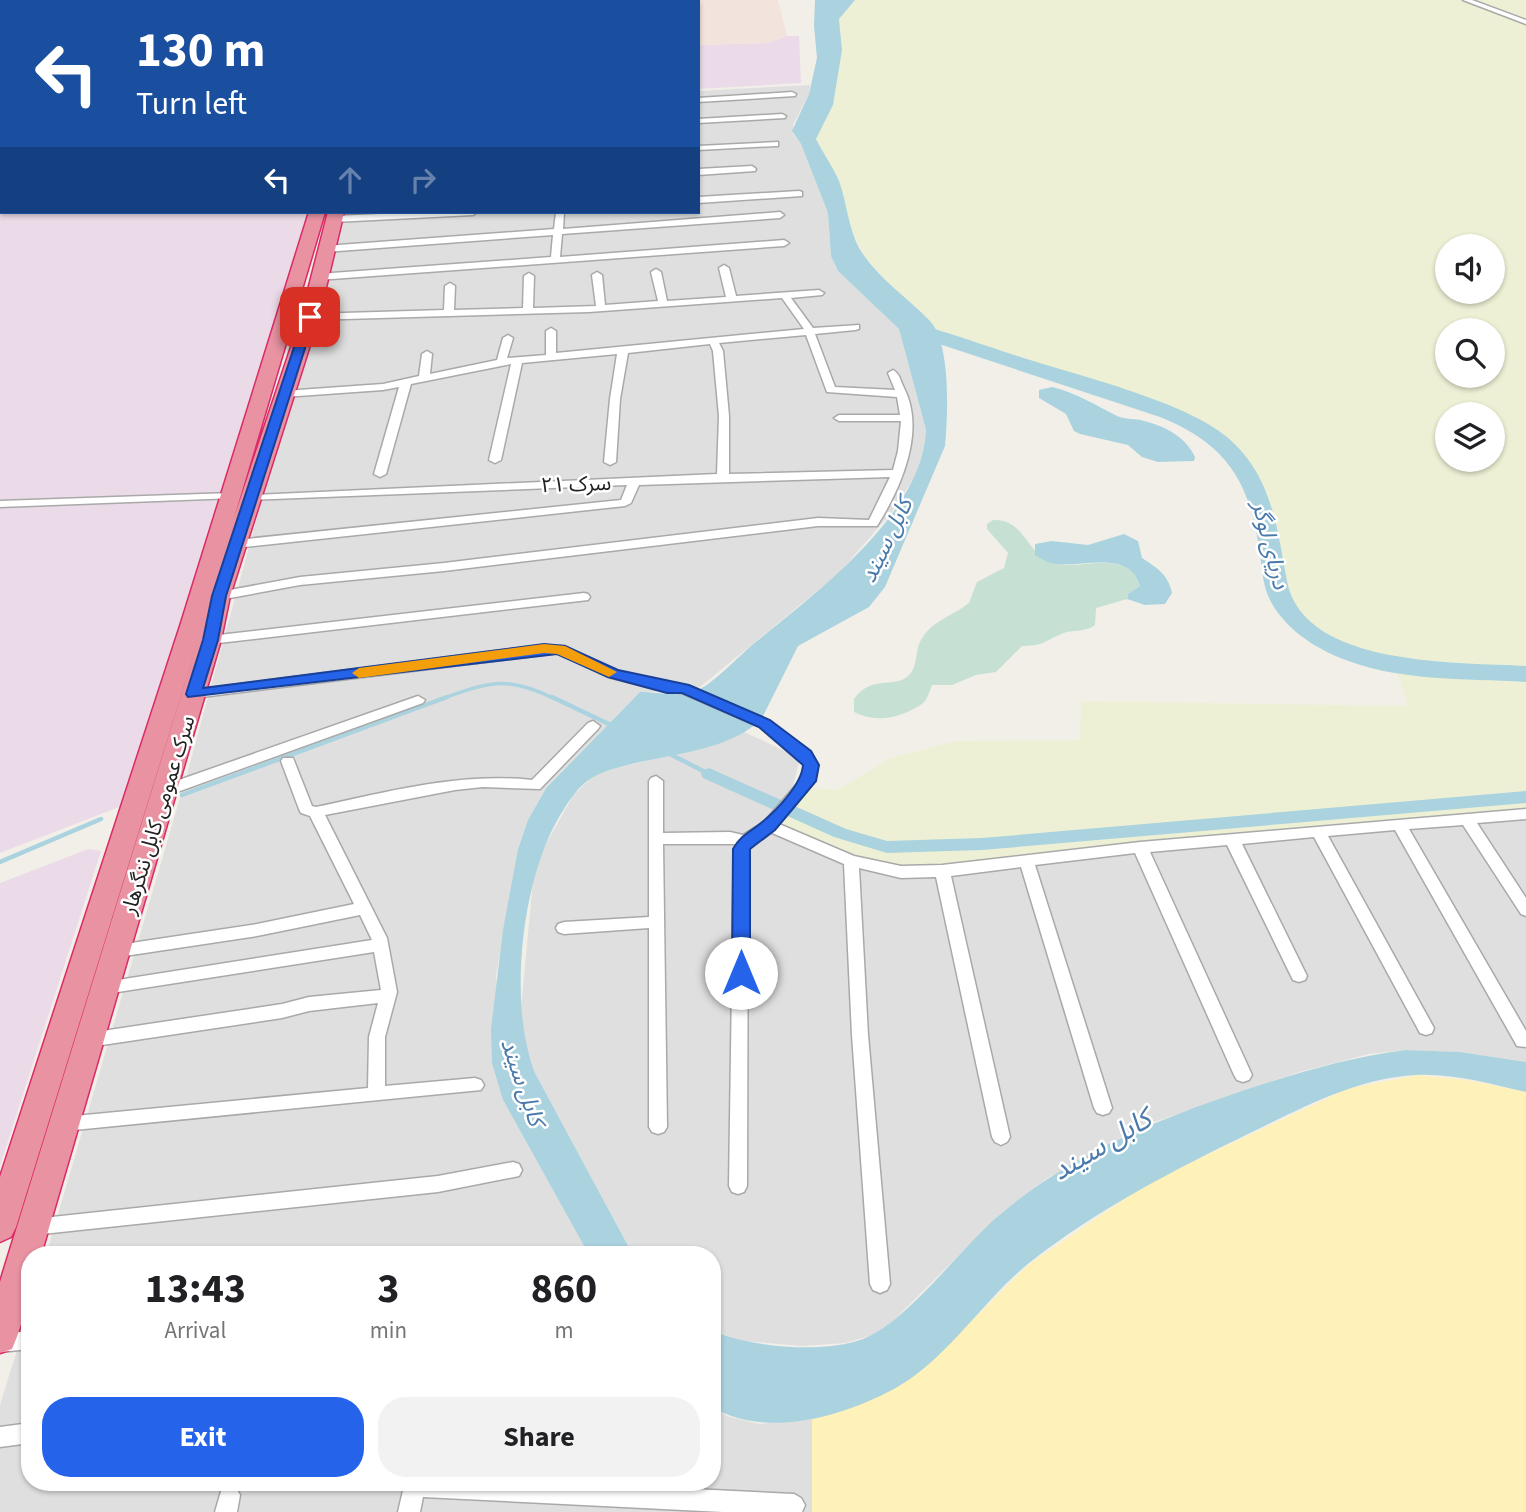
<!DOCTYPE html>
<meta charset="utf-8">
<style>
:root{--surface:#fff;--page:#f2f2f2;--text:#202124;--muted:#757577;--accent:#2563eb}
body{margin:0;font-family:"Source Sans 3","Noto Sans Arabic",sans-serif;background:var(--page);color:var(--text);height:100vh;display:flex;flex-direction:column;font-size:26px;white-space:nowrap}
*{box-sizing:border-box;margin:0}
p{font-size:23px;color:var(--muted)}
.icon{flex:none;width:38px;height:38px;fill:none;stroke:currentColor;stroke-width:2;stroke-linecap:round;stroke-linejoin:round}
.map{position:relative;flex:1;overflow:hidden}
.details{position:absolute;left:21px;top:1246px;width:700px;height:245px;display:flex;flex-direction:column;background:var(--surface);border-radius:28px;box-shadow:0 2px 5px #0004}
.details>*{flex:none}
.banner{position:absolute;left:0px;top:0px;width:700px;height:214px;box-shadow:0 2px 5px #0004;background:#1a4fa0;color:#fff;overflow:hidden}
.tools{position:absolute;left:1435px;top:234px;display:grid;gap:14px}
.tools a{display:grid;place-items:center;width:70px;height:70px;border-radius:50%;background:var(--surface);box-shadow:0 2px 5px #0004;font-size:35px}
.pin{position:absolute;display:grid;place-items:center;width:60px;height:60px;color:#fff;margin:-30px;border-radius:14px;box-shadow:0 4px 10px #0006}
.me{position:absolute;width:77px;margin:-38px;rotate:0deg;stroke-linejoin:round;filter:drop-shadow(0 0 5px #0008)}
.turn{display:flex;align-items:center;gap:24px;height:147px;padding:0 21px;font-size:32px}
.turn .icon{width:91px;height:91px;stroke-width:2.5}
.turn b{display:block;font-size:49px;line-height:60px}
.lanes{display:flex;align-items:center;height:66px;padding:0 21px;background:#0003;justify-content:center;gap:35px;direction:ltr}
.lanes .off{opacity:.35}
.eta{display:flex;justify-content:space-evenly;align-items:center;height:119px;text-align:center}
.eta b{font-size:42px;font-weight:700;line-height:49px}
.button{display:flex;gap:14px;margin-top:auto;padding:14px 21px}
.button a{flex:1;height:80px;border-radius:28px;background:var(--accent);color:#fff;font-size:28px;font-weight:700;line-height:80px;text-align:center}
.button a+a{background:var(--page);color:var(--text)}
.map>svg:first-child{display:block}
.residential{fill:#e0dfdf}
.industrial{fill:#ebdbe8}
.military{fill:#f3e3dd}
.farmland{fill:#eef0d5;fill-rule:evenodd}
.wetland{fill:#c6e0d4}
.sand{fill:#fff1ba}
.water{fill:#aad3df}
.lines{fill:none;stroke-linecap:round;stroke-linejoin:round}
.stream-far1{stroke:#aad3df;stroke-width:3.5}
.stream{stroke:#aad3df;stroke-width:4.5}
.canal{fill:#aad3df;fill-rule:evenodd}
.river{fill:#aad3df;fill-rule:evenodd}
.street-casing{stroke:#a9a9a9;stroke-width:3}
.highway-casing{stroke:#dc2a67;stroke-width:3}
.street{fill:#fff;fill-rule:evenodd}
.highway{fill:#e892a2;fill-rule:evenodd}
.route{fill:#2563eb;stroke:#184099;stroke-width:2}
.slow{fill:#f59e0b}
.labels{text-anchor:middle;stroke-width:5;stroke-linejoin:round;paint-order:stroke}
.street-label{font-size:21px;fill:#222;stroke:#fff}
.water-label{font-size:23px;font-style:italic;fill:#4a7aab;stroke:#fff}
.near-water-label{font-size:28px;font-style:italic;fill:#4a7aab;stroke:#fff}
</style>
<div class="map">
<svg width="1526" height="1512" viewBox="0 0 1526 1512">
<rect width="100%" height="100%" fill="#f2efe9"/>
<!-- residential -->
<g class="residential">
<path d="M810,85L809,94L793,125V134L801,144L828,213L831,256L838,271L899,329L926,431L925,445L916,475L891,513L839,573L694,692H640L546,787L528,820L518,849L496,976L503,1100L589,1255H46L187,774L286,411L345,212H698V91Z"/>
<path d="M744,732L800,758L793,786L769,825L1526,814V1062L1460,1052L1406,1050L1369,1054L1299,1072L1140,1127L1046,1179L1001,1213L895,1319L875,1334L846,1343L801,1346L735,1340L712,1331V1255H633L535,1073L527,1052L521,1009L533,880L540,854L573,796L593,776L612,769L702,748Z"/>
<path d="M30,1308V1482H712V1407L727,1416L759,1424L812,1419V1512H0V1405Z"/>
</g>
<!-- industrial -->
<g class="industrial">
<path d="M0,0H359L2,2V212H317L132,802L0,853Z"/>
<path d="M787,36H799L801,83L698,89V45L768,43Z"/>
<path d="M88,849L101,851L0,1166V883Z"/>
</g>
<!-- military -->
<path class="military" d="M426,0H778L787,36L768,43L698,45V2Z"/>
<!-- farmland -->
<path class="farmland" d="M855,0H1526V814L942,871L872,865L769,826L793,786L837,790L891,758L955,741L1080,740L1081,701L1408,706L1395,665L1357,655L1320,639L1299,623L1285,604L1276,586L1270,540L1255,486L1232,454L1207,433L1163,410L1057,373L941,339L929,321L885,280L864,255L853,235L838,180L816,139L833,105L841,35L839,19ZM1447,247H1493V292H1447ZM1447,331H1493V376H1447ZM1447,415H1493V460H1447Z"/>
<!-- wetland -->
<path class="wetland" d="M993,520C1026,518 1026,557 1056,564C1079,570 1131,548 1140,586L1128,594L1127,599L1096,608L1095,625C1085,633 1072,629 1061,634C1043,642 1043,646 1022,646L996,672L976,675L952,685H932C930,690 927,701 922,704C902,717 877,724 854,712V699C872,674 894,689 908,676C918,668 915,650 921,640C932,620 953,616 969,603L977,582L1004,568L1008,553L987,529V524Z"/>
<!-- sand -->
<path class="sand" d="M1417,1075L1467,1080L1526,1092V1512H812V1419L856,1405L894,1389L922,1370L1028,1265L1151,1181L1347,1089Z"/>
<!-- water -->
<g class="water">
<path d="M815,0H855L839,19L842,50L833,105L816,139C823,153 833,167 839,181C847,203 848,227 859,248C877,278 906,296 930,321C951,343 948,416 945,446L885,587L869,607L798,646L762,718C726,757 643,754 597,775C582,782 572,796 564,809C522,872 507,1002 535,1073L633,1255H589L503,1100L492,1063L491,1029L503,930L518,849L528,820L546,788L640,692C656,692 679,697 694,692C711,686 737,658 752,645C812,596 923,515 926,430L899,329L838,271L831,256L828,213L801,144L792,131L809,94L817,58L814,26Z"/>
<path d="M1052,387C1077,393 1095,405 1117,416C1126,420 1135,418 1144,421C1165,426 1186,437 1195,457L1194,461L1158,462L1142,457L1128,445L1080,434L1074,431L1066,414L1039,398V390Z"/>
<path d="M1124,534L1138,541L1142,558C1157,568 1168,574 1172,593L1165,604L1145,605L1127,599L1128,594L1140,586C1130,549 1081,568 1055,564C1048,563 1042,559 1035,555V544L1052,541L1088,545Z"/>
<path d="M1406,1050L1460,1052L1526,1062V1092C1491,1084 1452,1073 1416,1075C1357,1078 1304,1107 1252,1132C1174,1170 1098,1209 1029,1263C981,1302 948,1359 894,1389C841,1417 766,1439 712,1407V1331C751,1347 823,1354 863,1339C909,1321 962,1245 1003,1212C1074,1153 1156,1120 1242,1091C1297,1073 1349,1057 1406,1050Z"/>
</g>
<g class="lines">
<!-- stream-far1 -->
<path class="stream-far1" d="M441,699C490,682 506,675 555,699"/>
<!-- stream -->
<g class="stream">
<path d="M552,697L613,726"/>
<path d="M668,753L709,774"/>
<path d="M182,795L447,697"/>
<path d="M0,862L101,819"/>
</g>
<!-- canal -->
<path class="canal" d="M709,768L846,829L887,841L982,838L1526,791V803L982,850L887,853L834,837L703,778L701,774L703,770Z"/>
<!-- river -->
<path class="river" d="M913,323C952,333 991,348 1030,360C1084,377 1185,402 1227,437C1272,475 1277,528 1287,581C1303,668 1461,662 1526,666V682C1463,678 1397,682 1338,657C1310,645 1284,627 1270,600C1262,584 1262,566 1259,548C1249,480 1225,443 1160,417L906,333L904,329L906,325Z"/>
<defs>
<g id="street">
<path d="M1463,0H1472L1526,20V24Z"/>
<path d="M792,92L796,94L795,96L698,102V98Z"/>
<path d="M782,114L786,116L785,118L698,123V119Z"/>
<path d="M778,142V146H775L698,150V146Z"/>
<path d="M752,166L756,169L755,171L698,175V169Z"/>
<path d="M799,191L802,192V196L698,203V197Z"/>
<rect x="0" y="194" width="2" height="6"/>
<path d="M425,212H477L473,215L334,222L330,219L334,216Z"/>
<path d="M556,212H564L563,229L780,212L784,215L780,218L562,234L560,257L784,240L789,243L784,246L318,280L313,277L318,274L551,257L553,235L325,252L320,249L325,246L554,229Z"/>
<path d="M724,265L729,268L736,296L819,290L824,293L822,295L791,298L813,328L859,325V329L855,330L815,334L835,387L895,390L888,373L893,370C900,374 900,380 904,388C926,431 901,488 877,526H818L444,571L300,585L219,600L213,596L219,592L300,577L444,563L818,518L869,520L890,477L639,485L631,503L625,506L236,548L230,544L236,540L621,500L627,485L249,500V496L253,495L717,474L719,416L713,351L710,344L628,353L620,399L616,462L610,465L604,462L610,399L617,354L522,363L501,460L495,463L489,460L511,364L411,384L386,474L380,477L374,474L399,387L383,390L284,397L279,394L284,391L383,384L419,376L422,354L427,351L432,354L430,374L497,360L503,338L508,335L513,338L507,358L546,355V331L551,328L556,331V353L804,329L782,298L589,312L310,320L305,317L310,314L444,310L445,286L450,283L455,286L454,310L523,308L524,276L529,273L534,276L533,308L596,306L592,275L597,272L602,275L605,305L658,301L651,272L656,269L661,272L667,301L726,297L719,268ZM806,335L827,392L897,397L900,415H839L834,418L839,421H901L898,451L893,470L729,474V416L723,351L719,343Z"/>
<path d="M231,493L235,494V498L0,507V501Z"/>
<path d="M584,593L588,594L590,597L588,600L210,644L204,640L210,636Z"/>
<path d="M544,645L565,646L617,671L667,684L689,686L770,721L810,752L818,765L815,781L779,824L854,856L901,866L942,865L1140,842L1526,809V819L1477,823L1526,898V916L1521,914L1463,825L1409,829L1526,1031V1047L1517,1046L1395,830L1328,836L1434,1028L1432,1033L1426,1035L1420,1033L1314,837L1242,844L1307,976L1305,980L1299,982L1293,980L1291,976L1227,845L1150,852L1252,1075L1249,1080L1243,1082L1237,1080L1234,1075L1135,853L1035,865L1112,1108L1109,1113L1103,1115L1097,1113L1094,1108L1021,867L951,876L1010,1137L1007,1142L1001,1145L995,1142L992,1137L936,877L901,878L859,868L868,1035L890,1284L887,1290L880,1293L873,1290L870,1284L852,1035L844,864L770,832L751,845L748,849L747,1186L744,1192L738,1194L732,1192L729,1186L734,849L736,844H663L667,1127L664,1132L658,1134L652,1132L649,1127V928L564,934L558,932L556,928L558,924L564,922L649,917V781L651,778L656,776L663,781V833L730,832L743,835L764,822L803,777L804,765L800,758L760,727L682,693L667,692L608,677L558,653L194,698L187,694L194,690Z"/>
<path d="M418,696L425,700L423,703L169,795L164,796L157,791L159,787Z"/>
<path d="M593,721L600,726L598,729L540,789L483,787L455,790L325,815L387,938L397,992L385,1037V1086L475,1078L481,1080L484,1085L481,1090L64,1131L58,1129L55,1124L58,1119L64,1117L368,1088L369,1037L378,1003L309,1011L282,1018L89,1047L83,1045L81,1040L83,1035L89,1033L282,1004L309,997L381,990L374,952L105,994L99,993L97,988L99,983L105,982L372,940L360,915L257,936L118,957L112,955L110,951L112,947L118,945L257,924L354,904L310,816L301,813L299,809L281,761L283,758H293L312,806L316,807C387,792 459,772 532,780L588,723Z"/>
<path d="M513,1162L519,1164L522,1170L519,1176L438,1192L33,1235L26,1233L24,1227L26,1221L33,1219L438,1176Z"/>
<path d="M30,1331V1349L0,1352V1334Z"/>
<path d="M30,1423V1443L0,1447V1427Z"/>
<path d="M405,1482H550L794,1494L801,1498L805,1505L802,1512H723L423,1497L420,1512H398Z"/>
<path d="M229,1484L236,1488L240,1495L237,1512H215L222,1488Z"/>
</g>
<g id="highway">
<rect x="381" y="0" width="12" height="2"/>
<rect x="0" y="104" width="2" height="8"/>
<path d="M309,212H325L234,518L301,317L328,212H344L319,317L230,596L221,640L41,1255H30C30,1288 26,1317 12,1349L0,1353V1282L201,631L16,1227L11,1237L0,1242V1177L181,623Z"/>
</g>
</defs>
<!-- street casing -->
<use href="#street" class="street-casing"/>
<!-- highway casing -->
<use href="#highway" class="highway-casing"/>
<!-- street -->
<use href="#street" class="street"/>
<!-- highway -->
<use href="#highway" class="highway"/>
</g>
<!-- route -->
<path class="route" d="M310,314L315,317L226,596L218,640L203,688L544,644L565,646L618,670L689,685L770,720L811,751L819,765L816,781L775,830L750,849V973L747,978H734L732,973L733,849C740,836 750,832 761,823C776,811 802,784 803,765L759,727L682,693H667L608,677L557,654L188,697L186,694L203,640L212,596L304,317Z"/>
<!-- slow -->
<path class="slow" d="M544,644L565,646L617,672L609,677L557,654L544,653L359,678L352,673L359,668Z"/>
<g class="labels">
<!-- street labels -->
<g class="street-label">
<text transform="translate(576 484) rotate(-2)" y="7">سرک ۲۱</text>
<text transform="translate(158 815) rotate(-73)" y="7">سرک عمومی کابل ننگرهار</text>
</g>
<!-- water labels -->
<g class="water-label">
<text transform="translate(886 540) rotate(-64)" y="8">کابل سيند</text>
<text transform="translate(1271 545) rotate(76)" y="8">دریای لوگر</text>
<text transform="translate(523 1082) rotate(71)" y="8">کابل سيند</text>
</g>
<!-- near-water labels -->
<g class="near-water-label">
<text transform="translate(1101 1144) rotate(-31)" y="10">کابل سيند</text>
</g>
</g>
</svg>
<div class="tools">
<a><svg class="icon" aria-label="sound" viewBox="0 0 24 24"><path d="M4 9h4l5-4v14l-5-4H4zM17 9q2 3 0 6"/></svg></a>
<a><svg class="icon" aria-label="search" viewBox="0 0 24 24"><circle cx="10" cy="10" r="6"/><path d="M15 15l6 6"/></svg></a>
<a><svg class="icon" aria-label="layers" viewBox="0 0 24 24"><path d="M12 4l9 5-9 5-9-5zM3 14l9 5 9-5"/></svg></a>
</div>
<div class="pin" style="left:310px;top:317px;background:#d93025"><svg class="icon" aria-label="arrive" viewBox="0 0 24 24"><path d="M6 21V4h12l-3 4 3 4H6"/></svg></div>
<svg class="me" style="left:741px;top:973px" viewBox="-20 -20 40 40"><circle r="19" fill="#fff"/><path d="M0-13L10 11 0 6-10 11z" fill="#2563eb"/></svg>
<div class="banner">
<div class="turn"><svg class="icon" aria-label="left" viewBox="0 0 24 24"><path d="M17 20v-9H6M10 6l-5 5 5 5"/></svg><div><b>130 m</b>Turn left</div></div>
<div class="lanes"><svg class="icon" aria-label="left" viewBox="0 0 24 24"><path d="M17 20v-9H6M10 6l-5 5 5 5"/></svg><svg class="icon off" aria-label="ahead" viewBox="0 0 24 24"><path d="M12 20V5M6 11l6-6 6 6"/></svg><svg class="icon off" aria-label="right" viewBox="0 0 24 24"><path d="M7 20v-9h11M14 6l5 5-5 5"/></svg></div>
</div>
<section class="details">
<div class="eta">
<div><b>13:43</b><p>Arrival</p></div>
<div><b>3</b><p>min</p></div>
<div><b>860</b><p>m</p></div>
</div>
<div class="button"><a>Exit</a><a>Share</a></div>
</section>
</div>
